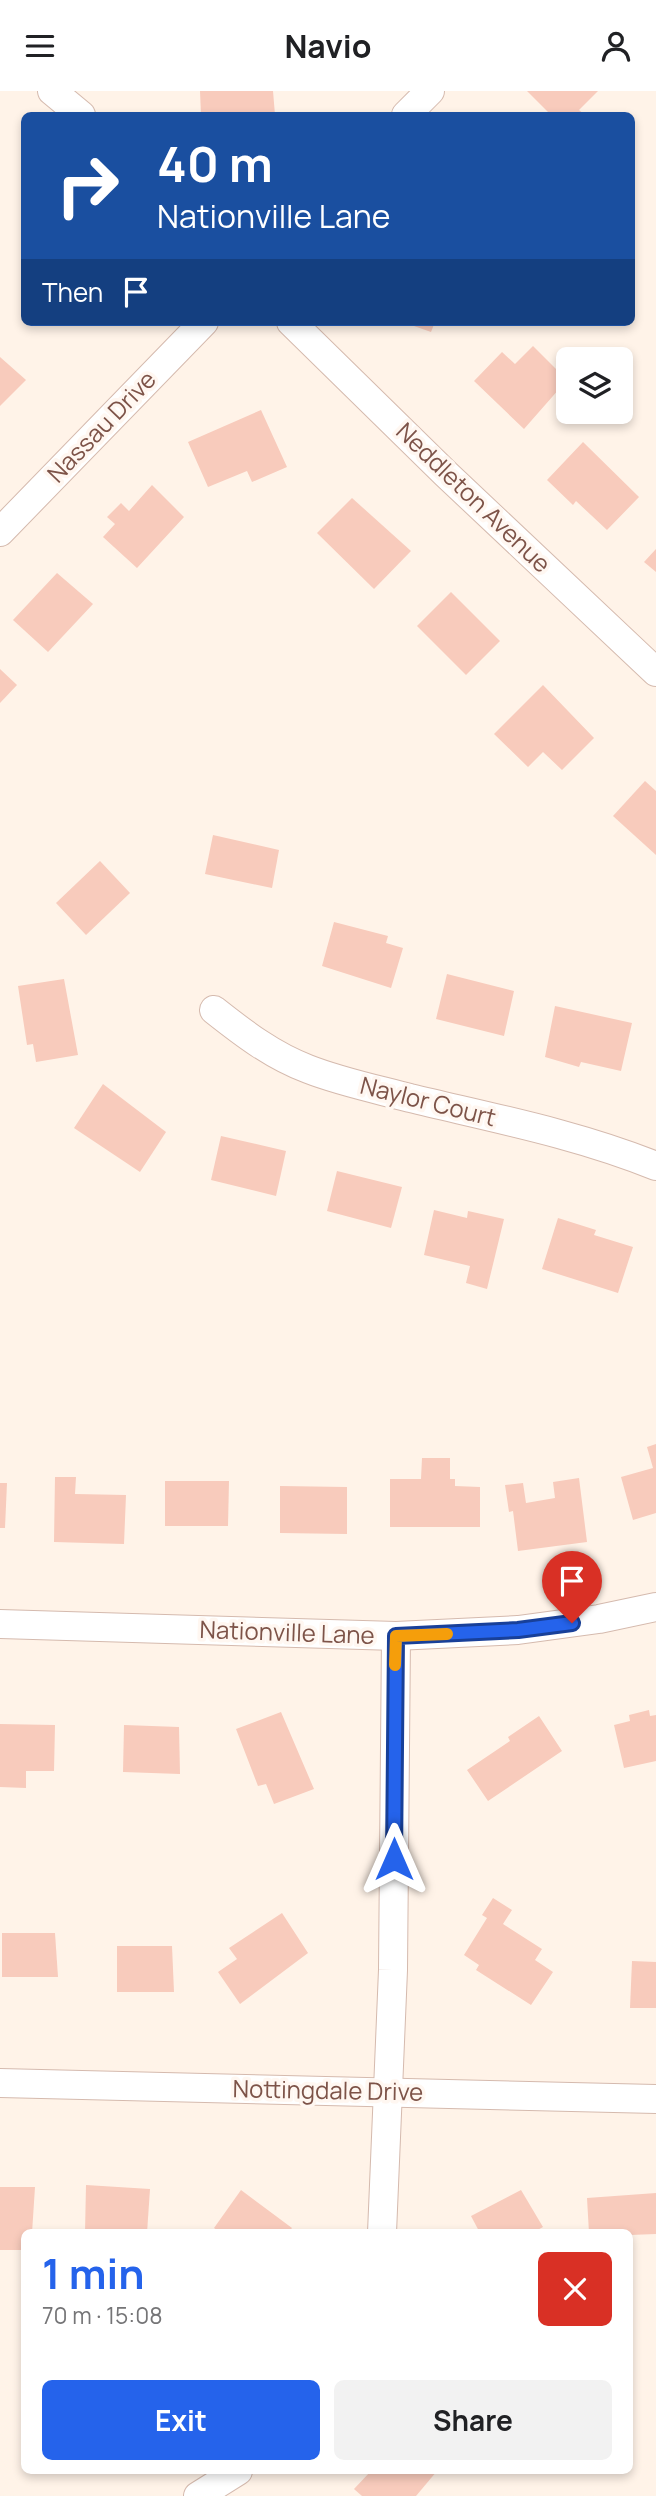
<!DOCTYPE html>
<meta charset="utf-8">
<style>
:root{--surface:#fff;--page:#f2f2f2;--text:#202124;--muted:#757577;--accent:#2563eb}
body{margin:0;font-family:Manrope,sans-serif;background:var(--page);color:var(--text);height:100vh;display:flex;flex-direction:column;font-size:26px;white-space:nowrap}
*{box-sizing:border-box;margin:0}
p{font-size:23px;color:var(--muted)}
.icon{flex:none;width:38px;height:38px;fill:none;stroke:currentColor;stroke-width:2;stroke-linecap:round;stroke-linejoin:round}
.map{position:relative;flex:1;overflow:hidden}
.panel{position:absolute;left:21px;top:2138px;width:612px;height:245px;display:flex;flex-direction:column;background:var(--surface);border-radius:10px;box-shadow:0 4px 10px #0003}
.panel>*{flex:none}
.top-card{position:absolute;left:21px;top:21px;width:614px;height:214px;border-radius:10px;box-shadow:0 4px 10px #0003;background:#1a4fa0;color:#fff;overflow:hidden}
.fabs{position:absolute;left:556px;top:256px;display:grid;gap:14px}
.fabs a{display:grid;place-items:center;width:77px;height:77px;border-radius:10px;background:var(--surface);box-shadow:0 4px 10px #0003;font-size:35px}
.pin{position:absolute;display:grid;place-items:center;width:60px;height:60px;color:#fff;margin:-72px -30px;border-radius:50% 50% 50% 0;rotate:-45deg;box-shadow:0 0 7px #0007}
.pin .icon{rotate:45deg}
.me{position:absolute;width:77px;margin:-38px;rotate:0deg;stroke-linejoin:round;filter:drop-shadow(0 0 5px #0008)}
.turn{display:flex;align-items:center;gap:24px;height:147px;padding:0 21px;font-size:32px}
.turn .icon{width:91px;height:91px;stroke-width:2.5}
.turn b{display:block;font-size:49px;line-height:60px}
.then{display:flex;align-items:center;height:66px;padding:0 21px;background:#0003;gap:14px;font-size:26px}
.round{display:grid;place-items:center;flex:none;width:74px;height:74px;border-radius:10px;background:var(--page)}
.head{display:flex;align-items:center;justify-content:space-between;height:119px;padding:0 21px}
h1{font-size:42px;font-weight:700;line-height:52px;color:var(--accent)}
.primary-button{display:flex;gap:14px;margin-top:auto;padding:14px 21px}
.primary-button a{flex:1;height:80px;border-radius:10px;background:var(--accent);color:#fff;font-size:28px;font-weight:700;line-height:80px;text-align:center}
.primary-button a+a{background:var(--page);color:var(--text)}
header{display:flex;justify-content:space-between;align-items:center;height:91px;padding:0 21px;background:var(--surface);font-size:32px;font-weight:700}
.map>svg:first-child{display:block}
.building{fill:#f8cbbc}
.lines{fill:none;stroke-linecap:round;stroke-linejoin:round}
.street-casing{stroke:#d5baae;stroke-width:30}
.street{stroke:#fff;stroke-width:28}
.route-casing{stroke:#184099;stroke-width:18}
.route{stroke:#2563eb;stroke-width:12}
.slow{stroke:#f59e0b;stroke-width:12}
.labels{text-anchor:middle;stroke-width:7;stroke-linejoin:round;paint-order:stroke}
.street-label{font-size:24px;fill:#7d5348;stroke:#fff7f1}
</style>
<header><svg class="icon" aria-label="menu" viewBox="0 0 24 24"><path d="M4 6h16M4 12h16M4 18h16"/></svg>Navio<svg class="icon" aria-label="person" viewBox="0 0 24 24"><circle cx="12" cy="8" r="4"/><path d="M4 21q1-7 8-7t8 7"/></svg></header>
<div class="map">
<svg width="656" height="2405" viewBox="0 0 656 2405">
<rect width="100%" height="100%" fill="#fff3e8"/>
<!-- building -->
<g class="building">
<path d="M200,0H273L275,24H201Z"/>
<path d="M527,0H598L579,19L585,24H551Z"/>
<path d="M416,231H435L431,241L414,235Z"/>
<path d="M533,255L567,289L524,338L474,290L502,261L515,273Z"/>
<path d="M0,266L26,289L0,315Z"/>
<path d="M261,319L287,376L252,391L247,380L208,396L188,351Z"/>
<path d="M583,351L639,406L607,439L576,410L573,414L547,389Z"/>
<path d="M152,394L184,426L137,477L103,446L115,433L107,426L121,412L129,420Z"/>
<path d="M352,407L411,460L374,498L317,442Z"/>
<path d="M656,458V481L644,471Z"/>
<path d="M57,482L93,513L48,561L13,529Z"/>
<path d="M451,501L500,550L466,584L417,535Z"/>
<path d="M0,578L17,594L0,612Z"/>
<path d="M543,594L594,647L562,679L543,661L528,676L494,643Z"/>
<path d="M645,690L656,700V764L613,725Z"/>
<path d="M213,744L279,759L272,797L205,783Z"/>
<path d="M100,770L130,802L86,844L56,812Z"/>
<path d="M334,831L388,845L386,852L403,857L391,897L322,875Z"/>
<path d="M447,883L514,900L504,945L436,928Z"/>
<path d="M64,888L78,964L36,971L33,953L27,954L18,895Z"/>
<path d="M555,915L632,932L621,980L581,971L579,976L545,966Z"/>
<path d="M103,993L166,1041L140,1081L74,1037Z"/>
<path d="M221,1045L286,1060L276,1105L211,1089Z"/>
<path d="M337,1080L402,1096L391,1137L327,1120Z"/>
<path d="M434,1119L467,1127L468,1120L504,1128L487,1198L466,1192L470,1175L424,1164Z"/>
<path d="M558,1127L596,1139L594,1144L633,1156L618,1202L542,1178Z"/>
<path d="M656,1353V1422L633,1429L621,1386L653,1377L647,1356Z"/>
<path d="M422,1367H450V1388H455V1395L480,1396V1436H390V1388H421Z"/>
<path d="M55,1386H76L75,1403L126,1404L124,1453L54,1451Z"/>
<path d="M579,1387L587,1451L518,1460L513,1420L509,1421L505,1394L523,1392L526,1412L555,1407L553,1391Z"/>
<path d="M165,1390H229L228,1435H165Z"/>
<path d="M0,1392H7L5,1437H0Z"/>
<path d="M280,1395L347,1396V1443L280,1442Z"/>
<path d="M649,1619L650,1625L656,1624V1670L624,1677L614,1634L630,1630L629,1624Z"/>
<path d="M281,1621L314,1698L274,1713L266,1693L258,1695L236,1638Z"/>
<path d="M539,1625L562,1660L488,1710L467,1679L510,1650L508,1646Z"/>
<path d="M0,1633L55,1634L54,1680H26V1697L0,1696Z"/>
<path d="M124,1634L179,1636L180,1683L123,1681Z"/>
<path d="M493,1807L512,1819L503,1833L542,1858L535,1869L553,1881L531,1914L476,1879L479,1874L464,1864L487,1827L482,1824Z"/>
<path d="M282,1822L308,1862L240,1913L218,1881L237,1868L229,1857Z"/>
<path d="M2,1842H55L58,1886H2Z"/>
<path d="M117,1855H172L174,1901H117Z"/>
<path d="M632,1870L656,1871V1917H630Z"/>
<path d="M86,2094L150,2098L147,2142H85Z"/>
<path d="M0,2096H35L32,2142H23V2159H0Z"/>
<path d="M241,2099L292,2137L288,2142H221L214,2137Z"/>
<path d="M521,2099L543,2136L532,2142H480L471,2125Z"/>
<path d="M656,2102V2143L630,2144V2142H589L587,2107Z"/>
<path d="M371,2380H437L416,2405H362L354,2398Z"/>
</g>
<g class="lines">
<defs>
<g id="street">
<path d="M52,0L81,24"/>
<path d="M406,24L430,0"/>
<path d="M291,231L446,383L656,581"/>
<path d="M0,441L204,231"/>
<path d="M214,919C243,942 273,965 308,978C341,991 376,998 410,1007C493,1027 577,1043 656,1075"/>
<path d="M0,1533L396,1545L518,1539L599,1528L656,1516"/>
<path d="M0,1992L656,2008"/>
<path d="M382,2142L393,1879L396,1545"/>
<path d="M198,2405L238,2380"/>
</g>
</defs>
<!-- street casing -->
<use href="#street" class="street-casing"/>
<!-- street -->
<use href="#street" class="street"/>
</g>
<g class="lines">
<defs>
<path id="route" d="M394,1768L396,1545L518,1539L572,1532"/>
</defs>
<!-- route casing -->
<use href="#route" class="route-casing"/>
<!-- route -->
<use href="#route" class="route"/>
<!-- slow -->
<path class="slow" d="M395,1574L396,1545L447,1543"/>
</g>
<g class="labels">
<!-- street labels -->
<g class="street-label">
<text transform="translate(102 336) rotate(-46)" y="8">Nassau Drive</text>
<text transform="translate(473 407) rotate(44)" y="8">Neddleton Avenue</text>
<text transform="translate(428 1011) rotate(14)" y="8">Naylor Court</text>
<text transform="translate(287 1542) rotate(2)" y="8">Nationville Lane</text>
<text transform="translate(328 2000) rotate(1)" y="8">Nottingdale Drive</text>
</g>
</g>
</svg>
<div class="fabs">
<a><svg class="icon" aria-label="layers" viewBox="0 0 24 24"><path d="M12 4l9 5-9 5-9-5zM3 14l9 5 9-5"/></svg></a>
</div>
<div class="pin" style="left:572px;top:1532px;background:#d93025"><svg class="icon" aria-label="arrive" viewBox="0 0 24 24"><path d="M6 21V4h12l-3 4 3 4H6"/></svg></div>
<svg class="me" style="left:394px;top:1768px" viewBox="-20 -20 40 40"><path d="M0-17L14 15 0 8-14 15z" fill="#2563eb" stroke="#fff" stroke-width="4"/></svg>
<div class="top-card">
<div class="turn"><svg class="icon" aria-label="right" viewBox="0 0 24 24"><path d="M7 20v-9h11M14 6l5 5-5 5"/></svg><div><b>40 m</b>Nationville Lane</div></div>
<div class="then">Then<svg class="icon" aria-label="arrive" viewBox="0 0 24 24"><path d="M6 21V4h12l-3 4 3 4H6"/></svg></div>
</div>
<section class="panel">
<div class="head"><div><h1>1 min</h1><p>70 m · 15:08</p></div><a class="round" style="background:#d93025;color:#fff"><svg class="icon" aria-label="close" viewBox="0 0 24 24"><path d="M6 6l12 12M18 6L6 18"/></svg></a></div>
<div class="primary-button"><a>Exit</a><a>Share</a></div>
</section>
</div>
